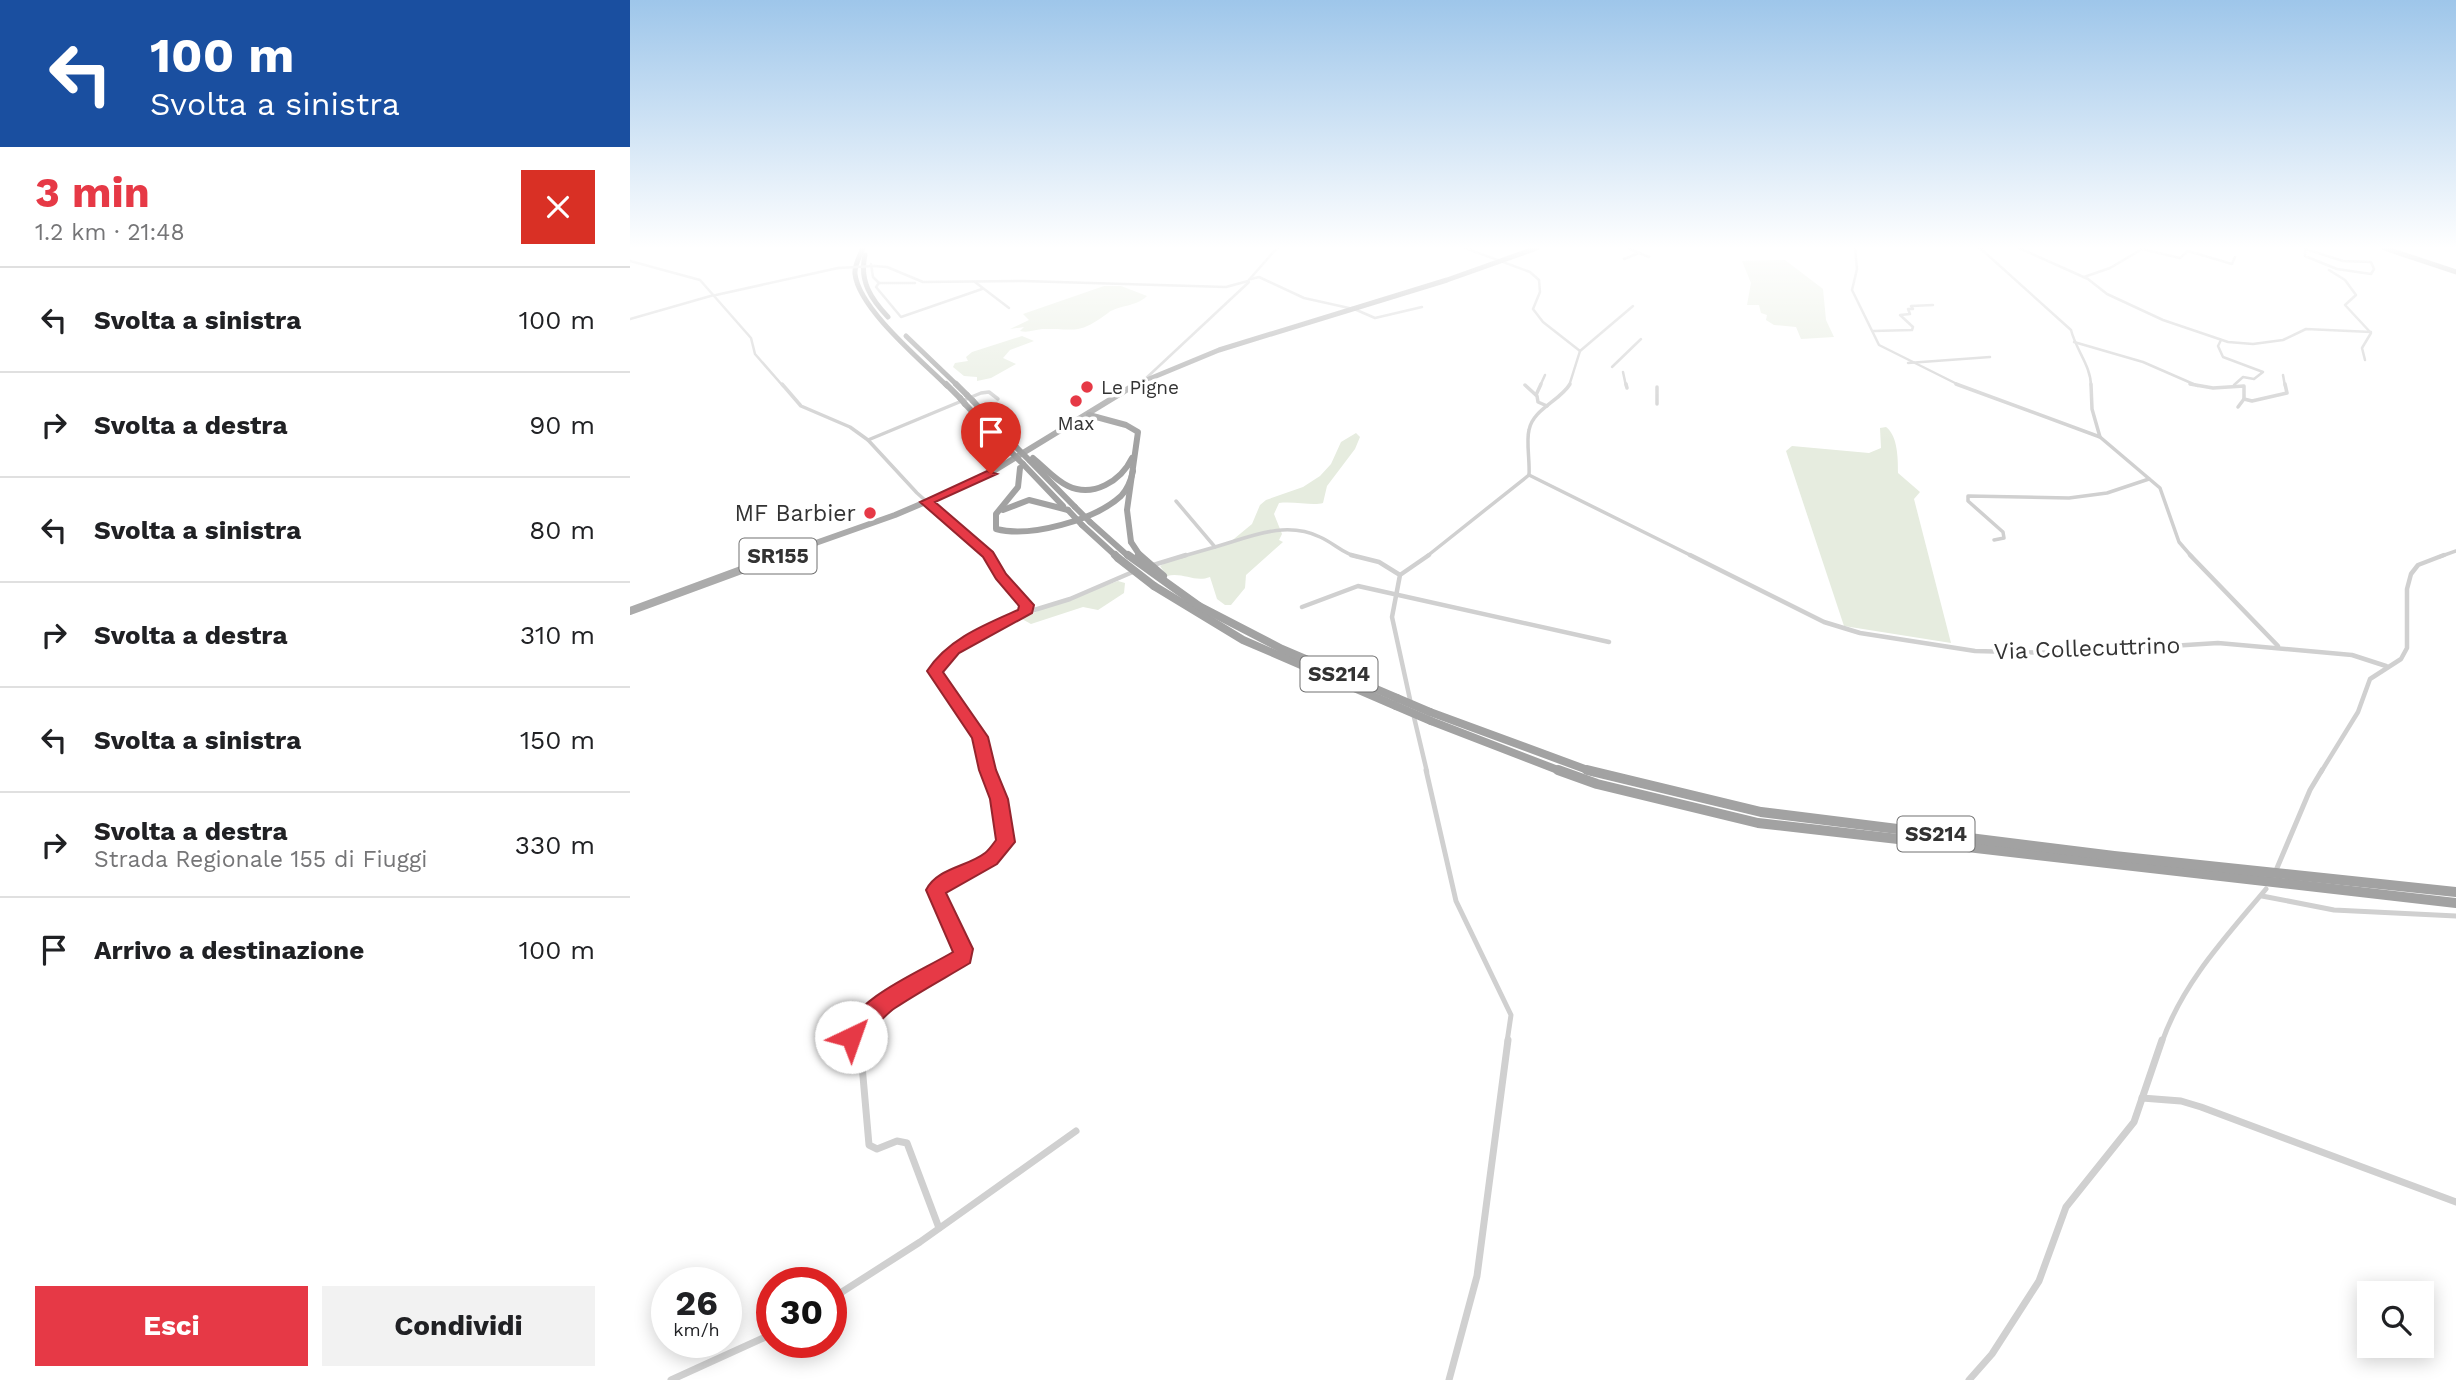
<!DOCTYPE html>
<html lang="it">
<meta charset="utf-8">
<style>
:root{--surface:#fff;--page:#f2f2f2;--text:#202124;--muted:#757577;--line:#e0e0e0;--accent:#e63946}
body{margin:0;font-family:"Work Sans",sans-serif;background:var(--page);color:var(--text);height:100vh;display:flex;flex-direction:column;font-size:26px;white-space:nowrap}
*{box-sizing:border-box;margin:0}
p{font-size:23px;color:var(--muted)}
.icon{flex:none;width:38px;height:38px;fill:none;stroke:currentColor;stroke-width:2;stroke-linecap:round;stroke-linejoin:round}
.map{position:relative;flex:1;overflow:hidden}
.drawer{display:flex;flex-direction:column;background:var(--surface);width:630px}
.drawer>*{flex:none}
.guide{background:#1a4fa0;color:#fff;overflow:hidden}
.tools{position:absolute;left:1727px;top:1281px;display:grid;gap:14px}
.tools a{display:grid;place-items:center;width:77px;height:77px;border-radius:0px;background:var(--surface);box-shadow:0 4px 18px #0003;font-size:35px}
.speed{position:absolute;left:21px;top:1267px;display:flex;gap:14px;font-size:35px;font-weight:700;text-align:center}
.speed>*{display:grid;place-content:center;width:91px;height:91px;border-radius:50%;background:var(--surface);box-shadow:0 4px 18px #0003;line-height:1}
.speed small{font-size:18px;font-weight:400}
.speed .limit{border:10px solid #d22;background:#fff;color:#111}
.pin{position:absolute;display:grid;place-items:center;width:60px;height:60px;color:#fff;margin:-72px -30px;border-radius:50% 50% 50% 0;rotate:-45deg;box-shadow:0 0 7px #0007}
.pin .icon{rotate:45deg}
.me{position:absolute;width:77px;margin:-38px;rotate:42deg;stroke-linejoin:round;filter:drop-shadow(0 0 5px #0008)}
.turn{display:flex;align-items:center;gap:24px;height:147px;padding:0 35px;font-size:32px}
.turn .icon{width:91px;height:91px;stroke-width:2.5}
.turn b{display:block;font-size:49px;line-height:60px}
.round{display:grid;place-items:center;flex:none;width:74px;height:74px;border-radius:0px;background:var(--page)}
.head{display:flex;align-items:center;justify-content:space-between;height:119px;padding:0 35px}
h1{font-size:42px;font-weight:700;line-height:52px;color:var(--accent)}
.primary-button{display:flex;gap:14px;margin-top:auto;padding:14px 35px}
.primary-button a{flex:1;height:80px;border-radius:0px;background:var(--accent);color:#fff;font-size:28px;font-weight:700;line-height:80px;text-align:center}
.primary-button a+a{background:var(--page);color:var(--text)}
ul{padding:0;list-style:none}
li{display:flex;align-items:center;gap:21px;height:105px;padding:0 35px;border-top:2px solid var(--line)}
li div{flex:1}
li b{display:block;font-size:26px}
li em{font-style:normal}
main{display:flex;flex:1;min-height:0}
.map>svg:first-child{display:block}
.green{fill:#e6ecdf}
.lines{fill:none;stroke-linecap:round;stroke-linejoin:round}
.minor-far4{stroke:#d0d0d0;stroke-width:2.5}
.minor-far3{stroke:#d0d0d0;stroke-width:3.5}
.minor-far2{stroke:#d0d0d0;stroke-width:4.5}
.minor-far1{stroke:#d0d0d0;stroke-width:5}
.minor{stroke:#d0d0d0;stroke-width:7}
.primary-far2{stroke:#ababab;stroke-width:5}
.primary-far1{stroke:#ababab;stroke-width:6}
.primary{stroke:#ababab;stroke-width:8}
.trunk-far3{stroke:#a2a2a2;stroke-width:5}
.trunk-far2{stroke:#a2a2a2;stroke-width:6}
.trunk-far1{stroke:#a2a2a2;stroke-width:8}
.trunk{stroke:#a2a2a2;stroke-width:10}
.minor-bridge{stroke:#d0d0d0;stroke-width:2.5}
.trunk-bridge-far1{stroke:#a2a2a2;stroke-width:6}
.trunk-bridge{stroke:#a2a2a2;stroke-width:8}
.route{fill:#e63946;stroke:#96252e;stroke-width:2}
.poi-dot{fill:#e63946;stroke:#fff;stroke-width:2.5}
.labels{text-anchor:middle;stroke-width:7;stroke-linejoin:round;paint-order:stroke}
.far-poi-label{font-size:19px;fill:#333;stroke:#fff;text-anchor:start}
.shield{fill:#fff;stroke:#707070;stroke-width:2}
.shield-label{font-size:21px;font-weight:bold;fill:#333}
.poi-label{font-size:23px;fill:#333;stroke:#fff;text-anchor:end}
.street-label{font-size:23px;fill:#333;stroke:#fff}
</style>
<main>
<section class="drawer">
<div class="guide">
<div class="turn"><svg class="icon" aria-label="left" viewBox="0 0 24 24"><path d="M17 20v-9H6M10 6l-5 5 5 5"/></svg><div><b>100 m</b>Svolta a sinistra</div></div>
</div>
<div class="head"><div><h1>3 min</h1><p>1.2 km · 21:48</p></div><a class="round" style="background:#d93025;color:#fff"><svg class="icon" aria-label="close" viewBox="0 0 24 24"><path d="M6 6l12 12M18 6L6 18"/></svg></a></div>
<ul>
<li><svg class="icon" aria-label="left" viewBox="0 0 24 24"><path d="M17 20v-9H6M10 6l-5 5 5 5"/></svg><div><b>Svolta a sinistra</b></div><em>100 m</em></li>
<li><svg class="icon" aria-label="right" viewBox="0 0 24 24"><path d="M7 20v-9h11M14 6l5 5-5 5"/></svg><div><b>Svolta a destra</b></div><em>90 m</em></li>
<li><svg class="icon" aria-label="left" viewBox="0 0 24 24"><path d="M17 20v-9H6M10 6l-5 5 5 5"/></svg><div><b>Svolta a sinistra</b></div><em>80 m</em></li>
<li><svg class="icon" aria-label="right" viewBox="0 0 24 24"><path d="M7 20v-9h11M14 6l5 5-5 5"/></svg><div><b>Svolta a destra</b></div><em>310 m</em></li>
<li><svg class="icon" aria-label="left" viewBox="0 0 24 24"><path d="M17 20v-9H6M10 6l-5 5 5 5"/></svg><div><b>Svolta a sinistra</b></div><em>150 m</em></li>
<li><svg class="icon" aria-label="right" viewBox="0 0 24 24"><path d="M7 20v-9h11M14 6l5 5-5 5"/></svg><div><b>Svolta a destra</b><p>Strada Regionale 155 di Fiuggi</p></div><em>330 m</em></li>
<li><svg class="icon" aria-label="arrive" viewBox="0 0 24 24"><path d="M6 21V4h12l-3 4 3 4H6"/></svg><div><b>Arrivo a destinazione</b></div><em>100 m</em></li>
</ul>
<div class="primary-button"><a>Esci</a><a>Condividi</a></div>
</section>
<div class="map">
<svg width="1826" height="1380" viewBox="0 0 1826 1380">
<rect width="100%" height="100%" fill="#fff"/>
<!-- green -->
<g class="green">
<path d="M1155,260L1193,289L1196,320L1204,337L1171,339L1166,327L1144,325L1136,320L1137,315L1131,313L1129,305H1117L1121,283L1112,261Z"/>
<path d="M474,286H491L517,296C506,307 488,305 478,313C447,336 446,328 412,329C404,330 398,333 390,331L394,327L380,329L399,320L393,314Z"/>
<path d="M392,336L404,341L380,350L373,358L386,364L361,378L347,381V377L334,376L323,367L325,363L338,361L336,357L342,352Z"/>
<path d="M1256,427C1268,436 1268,459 1268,473L1290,492L1284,499L1321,643L1214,626L1156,451L1162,446L1239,453L1251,448L1250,428Z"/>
<path d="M726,433L730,437L725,449L697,486L693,503C683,506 664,501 649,503L644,514L652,534L649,540L653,542L616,575L615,588L601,605H595L587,599L580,577C565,583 553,572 537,576L530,566L544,558L599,543L622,524L630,505L636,500L673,487L690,476L701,464L711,442Z"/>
<path d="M488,581L495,583L494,593L468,610L453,607L401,624L392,619L416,607Z"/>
</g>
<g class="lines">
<!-- minor-far4 -->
<g class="minor-far4">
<path d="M835,248L900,272L909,280L910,292L903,309L913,322L950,351L939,386"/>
<path d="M997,248L1019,257"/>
<path d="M1225,248L1227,269L1222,290L1249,345L1331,386"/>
<path d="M1350,248L1441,330C1446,350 1461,366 1461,386"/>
<path d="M1389,248L1458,279L1477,294L1533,320L1598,342L1623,344L1653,340L1676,329L1741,332"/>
<path d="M1675,249L1713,261L1741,262L1744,269L1741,274L1707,269L1675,256Z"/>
<path d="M994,259L1009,253"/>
<path d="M0,261L70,280L121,338L125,354L153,386"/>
<path d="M241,264L243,277L249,283L246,287L271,317L352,289"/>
<path d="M244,266L257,267L293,282L393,281L596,287L618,281L647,248"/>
<path d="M1699,270L1715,280L1726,295L1715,305L1741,333L1732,348L1735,360"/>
<path d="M1454,277L1480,268L1512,249L1550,258L1558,251L1602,264L1605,257"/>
<path d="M621,279L629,277L674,298L719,308"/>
<path d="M345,282L379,308"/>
<path d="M249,283H285"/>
<path d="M86,295L208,268"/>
<path d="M722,308L745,318L792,307"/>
<path d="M0,319L84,295"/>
<path d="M1243,331L1282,330L1283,327L1270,315L1280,314L1278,309H1283L1281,306L1303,305"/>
<path d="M1591,340L1588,346L1593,357L1633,372L1624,379L1613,377L1604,385"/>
<path d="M1444,342L1513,362L1568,386"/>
<path d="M950,351L1003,306"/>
<path d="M1278,363L1360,357"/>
<path d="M982,367L1011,339"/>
<path d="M993,372L996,386"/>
<path d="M1653,375L1655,386"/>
<path d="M513,381L619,282"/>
<path d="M910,386L915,375"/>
</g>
<!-- minor-far3 -->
<g class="minor-far3">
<path d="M152,384L171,406L220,427L238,440L287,493L359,557"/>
<path d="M996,384L997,388"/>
<path d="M1326,384L1470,437L1462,409L1461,384"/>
<path d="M1560,384L1583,388L1614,386V399L1608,407"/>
<path d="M895,385L907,396L908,402L917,406"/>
<path d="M1027,387V404"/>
<path d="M906,395L911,384"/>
<path d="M1614,399L1622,401L1657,393L1655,384"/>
<path d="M1470,437L1530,488L1549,542L1562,557"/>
<path d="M238,440L351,393L359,392L368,399"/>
<path d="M899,475C900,461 896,441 899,430C903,409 930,401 940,384"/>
<path d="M899,475L1064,557"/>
<path d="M546,501L585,547L550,557"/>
<path d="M1364,540L1374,538L1373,532L1338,501V496L1439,498L1477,493L1519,479"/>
<path d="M585,547C620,537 655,520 690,537C704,543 713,554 728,557"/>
<path d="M796,557L899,475"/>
<path d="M1809,557L1826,551"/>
</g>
<!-- minor-far2 -->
<g class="minor-far2">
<path d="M358,555L371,576L397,605L395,613L335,643L304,672L350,737L359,772"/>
<path d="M721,555L749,562L770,575L762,617L781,704"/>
<path d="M1060,555L1194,622L1230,633L1345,651L1430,653L1588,643L1722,655L1756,666"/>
<path d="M1560,555L1648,646"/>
<path d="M520,566L556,555"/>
<path d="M770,575L799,555"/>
<path d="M672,607L728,586L979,642"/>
<path d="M401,611L440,599L505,571"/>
<path d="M783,713L797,772"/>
<path d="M1691,772L1728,712L1740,679L1771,659L1777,648V589L1781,574L1788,565L1814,555"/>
</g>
<!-- minor-far1 -->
<g class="minor-far1">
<path d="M796,770L826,901L881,1015L877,1042"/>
<path d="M1647,868L1680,790L1692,770"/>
<path d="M1632,896L1704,910L1826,916"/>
<path d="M223,1042L221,1037C248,1002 289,984 327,962L334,954L306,890C319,878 333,873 348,866C390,846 368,805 359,770"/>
<path d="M1532,1042C1553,982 1596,937 1636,889"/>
</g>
<!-- minor -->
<g class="minor">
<path d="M222,1040L232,1065L239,1145L247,1149L267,1141L277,1143L309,1228"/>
<path d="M1512,1098L1551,1101L1571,1107L1826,1202"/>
<path d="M201,1299L290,1242L446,1131"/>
<path d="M41,1380L142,1334"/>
<path d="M819,1380L847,1276L878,1040"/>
<path d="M1339,1380L1362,1354L1409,1281L1436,1207L1504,1122L1532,1040"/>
</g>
<!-- primary-far2 -->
<g class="primary-far2">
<path d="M1754,248L1826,272"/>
<path d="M502,386L589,350L817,280L907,248"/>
</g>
<!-- primary-far1 -->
<path class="primary-far1" d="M146,557L265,515L352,478L506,384"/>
<!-- primary -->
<path class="primary" d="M0,611L152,555"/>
<!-- trunk-far3 -->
<g class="trunk-far3">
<path d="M233,248C230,256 224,265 225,274C229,309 292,361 317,386"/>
<path d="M235,255C229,281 241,299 258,317"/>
<path d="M276,336L328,386"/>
</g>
<!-- trunk-far2 -->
<g class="trunk-far2">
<path d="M316,384L330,398"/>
<path d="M326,384L337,395"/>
<path d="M343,401L386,447"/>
<path d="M335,404L379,450"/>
<path d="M459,415L496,425L508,432L497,510L501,542"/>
<path d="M403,458C414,467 425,480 438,486C463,498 491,481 502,458"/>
<path d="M400,461L445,507"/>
<path d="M393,464L433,506"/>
<path d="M390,468L388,487L366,514V529C400,538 465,520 491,496C498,489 501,480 503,471"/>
<path d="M373,510L399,500L438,510"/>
<path d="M460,522L497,555"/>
<path d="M452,525L487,557"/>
</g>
<!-- trunk-far1 -->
<g class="trunk-far1">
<path d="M485,555L488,558"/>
<path d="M524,586L613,640L766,706"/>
<path d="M569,606L652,649L767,698"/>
<path d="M800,712L963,772"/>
<path d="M801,721L933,772"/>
</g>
<!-- trunk -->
<g class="trunk">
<path d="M928,770L967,784L1128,823L1826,903"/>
<path d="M957,770L1131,812L1484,856L1826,892"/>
</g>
<!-- minor-bridge -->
<path class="minor-bridge" d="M208,268L244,266"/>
<!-- trunk-bridge-far1 -->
<g class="trunk-bridge-far1">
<path d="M337,395L343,401"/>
<path d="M330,398L335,404"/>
<path d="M386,447L399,460"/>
<path d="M379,450L393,464"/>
<path d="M445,507L460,522"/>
<path d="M438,510L452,525"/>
<path d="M501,542L511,557"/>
<path d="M497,555L500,557"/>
</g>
<!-- trunk-bridge -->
<g class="trunk-bridge">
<path d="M498,555L569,606"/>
<path d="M509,555L533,576"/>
<path d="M488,558L524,586"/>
<path d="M767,698L800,712"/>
<path d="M766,706L801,721"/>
</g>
</g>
<!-- sky -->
<linearGradient id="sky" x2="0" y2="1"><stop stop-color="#9ec6ea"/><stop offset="0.56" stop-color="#fff"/><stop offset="1" stop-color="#fff" stop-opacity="0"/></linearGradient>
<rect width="1826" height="442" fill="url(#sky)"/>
<!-- route -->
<path class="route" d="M357,471L367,474L305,502L363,552L376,574L404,605L402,613L329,653L313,672L358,737L366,770L378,799L385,842L367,864L316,893L343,949L340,963C315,978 289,992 265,1008C250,1018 233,1043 221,1048L213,1045L210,1037C229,995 286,974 323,952L296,890C307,868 337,867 355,853C359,850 363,844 366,840L360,799L349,770L342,738L297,671C318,639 354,625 388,610L389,606L366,579L353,557L290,502Z"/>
<!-- markers -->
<g class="poi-dot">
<circle cx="457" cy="387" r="7"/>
<circle cx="446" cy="401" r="7"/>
<circle cx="240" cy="513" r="7"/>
</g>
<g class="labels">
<!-- far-poi labels -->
<g class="far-poi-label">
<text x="471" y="394">Le Pigne</text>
<text x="446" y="430" text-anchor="middle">Max</text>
</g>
<!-- shield labels -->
<g class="shield">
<rect x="109.5" y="538.5" width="77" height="35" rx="5"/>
<rect x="670.5" y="656.5" width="77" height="35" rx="5"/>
<rect x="1267.5" y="816.5" width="77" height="35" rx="5"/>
</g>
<g class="shield-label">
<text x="148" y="563">SR155</text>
<text x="709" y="681">SS214</text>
<text x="1306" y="841">SS214</text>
</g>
<!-- poi labels -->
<g class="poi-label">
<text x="226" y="521">MF Barbier</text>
</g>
<!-- street labels -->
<g class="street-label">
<text transform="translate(1457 648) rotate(-2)" y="8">Via Collecuttrino</text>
</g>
</g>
</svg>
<div class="tools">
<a><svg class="icon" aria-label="search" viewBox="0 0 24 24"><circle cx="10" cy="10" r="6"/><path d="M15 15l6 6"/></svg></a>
</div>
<div class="speed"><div>26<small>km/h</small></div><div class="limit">30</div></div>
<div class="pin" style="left:361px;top:474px;background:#d93025"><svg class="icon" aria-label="arrive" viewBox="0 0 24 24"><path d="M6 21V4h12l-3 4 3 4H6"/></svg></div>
<svg class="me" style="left:221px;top:1037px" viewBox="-20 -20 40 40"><circle r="19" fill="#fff"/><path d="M0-13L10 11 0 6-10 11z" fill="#e63946"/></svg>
</div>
</main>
